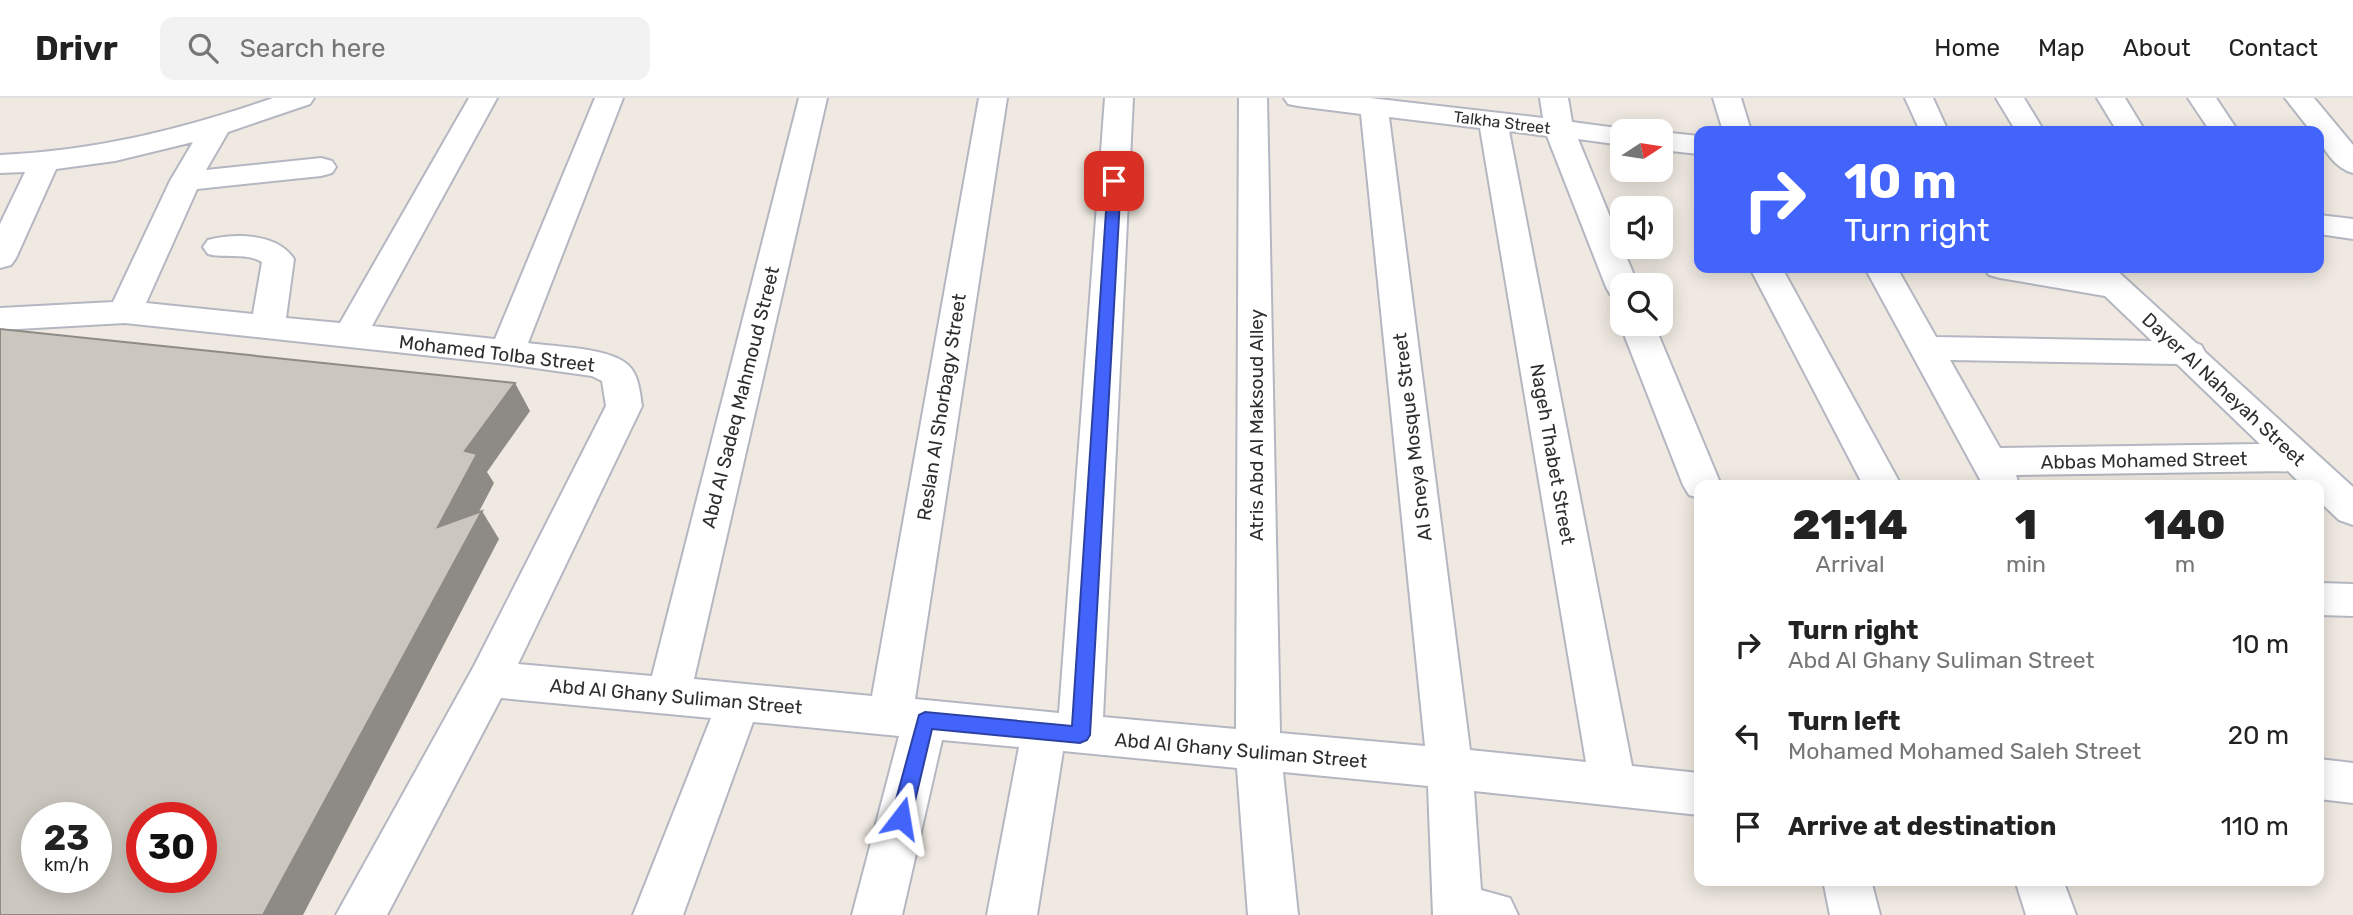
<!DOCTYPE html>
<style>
:root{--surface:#fff;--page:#f2f2f2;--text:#222;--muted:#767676;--line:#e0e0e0}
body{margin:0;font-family:Rubik,sans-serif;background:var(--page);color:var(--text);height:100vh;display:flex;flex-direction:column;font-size:26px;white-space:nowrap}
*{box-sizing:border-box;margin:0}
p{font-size:23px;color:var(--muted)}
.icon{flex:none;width:38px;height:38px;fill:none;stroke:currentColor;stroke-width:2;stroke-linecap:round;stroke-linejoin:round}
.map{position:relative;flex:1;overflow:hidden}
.side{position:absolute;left:1694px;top:382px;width:630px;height:406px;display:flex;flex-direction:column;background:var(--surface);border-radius:14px;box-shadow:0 4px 18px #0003}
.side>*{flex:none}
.hud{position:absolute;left:1694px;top:28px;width:630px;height:147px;border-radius:14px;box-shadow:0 4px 18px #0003;background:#4264fb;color:#fff;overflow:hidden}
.needle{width:46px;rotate:78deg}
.controls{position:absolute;left:1610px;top:21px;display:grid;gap:14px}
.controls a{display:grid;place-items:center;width:63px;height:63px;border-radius:14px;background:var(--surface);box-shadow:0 4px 18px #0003;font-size:35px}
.speed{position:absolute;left:21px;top:704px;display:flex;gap:14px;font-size:35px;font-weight:700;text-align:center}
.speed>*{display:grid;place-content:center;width:91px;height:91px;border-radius:50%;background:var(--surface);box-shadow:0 4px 18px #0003;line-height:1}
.speed small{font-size:18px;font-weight:400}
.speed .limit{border:10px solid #d22;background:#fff;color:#111}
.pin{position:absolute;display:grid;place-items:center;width:60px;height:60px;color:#fff;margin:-30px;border-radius:14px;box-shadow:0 4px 10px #0006}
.me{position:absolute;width:77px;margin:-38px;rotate:14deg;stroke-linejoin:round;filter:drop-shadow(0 0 5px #0008)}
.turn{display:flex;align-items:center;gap:24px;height:147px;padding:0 35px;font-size:32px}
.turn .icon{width:91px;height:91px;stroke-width:2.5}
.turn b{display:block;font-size:49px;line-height:60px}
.eta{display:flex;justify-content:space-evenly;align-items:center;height:119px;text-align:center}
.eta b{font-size:42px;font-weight:800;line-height:49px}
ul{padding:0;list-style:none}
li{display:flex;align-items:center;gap:21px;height:91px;padding:0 35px}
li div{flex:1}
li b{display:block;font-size:26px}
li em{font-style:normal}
header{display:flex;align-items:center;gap:42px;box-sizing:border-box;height:98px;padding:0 35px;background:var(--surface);border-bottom:2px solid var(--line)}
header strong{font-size:33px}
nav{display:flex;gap:38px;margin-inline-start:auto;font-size:24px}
.search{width:490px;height:63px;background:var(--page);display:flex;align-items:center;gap:18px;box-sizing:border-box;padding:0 24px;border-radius:14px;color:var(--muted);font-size:26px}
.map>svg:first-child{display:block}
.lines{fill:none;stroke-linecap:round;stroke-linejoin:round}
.street-casing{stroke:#b4b7c1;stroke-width:4}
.street{fill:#fff;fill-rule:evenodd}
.shaded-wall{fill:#8e8b86}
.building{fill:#cbc7bf;stroke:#8e8b86;stroke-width:2;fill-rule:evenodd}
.route{fill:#4264fb;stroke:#2b41a3;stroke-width:2}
.labels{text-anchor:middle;stroke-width:5;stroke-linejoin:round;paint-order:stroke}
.far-street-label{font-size:16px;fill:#2e2e2e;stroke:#fff}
.street-label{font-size:19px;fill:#2e2e2e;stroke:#fff}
</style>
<header>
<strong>Drivr</strong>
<div class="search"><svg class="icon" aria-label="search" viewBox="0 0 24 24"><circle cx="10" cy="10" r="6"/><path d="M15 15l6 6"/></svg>Search here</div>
<nav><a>Home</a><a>Map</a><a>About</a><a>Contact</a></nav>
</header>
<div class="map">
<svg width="2353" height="817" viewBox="0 0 2353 817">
<rect width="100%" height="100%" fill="#efe9e1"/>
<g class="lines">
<defs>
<g id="street">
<path d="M273,0H314L310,6L228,34L206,72L321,60L332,63L336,69L332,75L321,78L197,91L146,205L253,216L262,164C246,154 225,161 208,156L203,149L208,142C235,135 277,135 294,161L286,220L340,225L469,0H497L372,228L495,241L595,0H623L528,245C553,249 609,249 628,267C639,277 640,295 642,308L518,566L652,578L799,0H827L694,581L872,598L979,0H1007L915,601L1059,615L1105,0H1133L1103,619L1236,631L1239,0H1267L1280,635L1425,648L1361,16L1298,8L1288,6L1284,0H1370L1543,20L1540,0H1568L1572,24L1632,32L1622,33V47L1578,41L1638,187H1622V200L1610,196L1606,189L1547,38L1509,33L1632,668L1699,675V717L1474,693L1481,792L1510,800L1518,817H1433L1428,688L1283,674L1298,817H1248L1237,670L1063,653L1037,817H987L1019,649L942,642L902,817H852L899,638L753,624L683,817H633L711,620L501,600L387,817H336L474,568L606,308L602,283L592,278L507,266L125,225L0,232V210L113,204L170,83L193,44L115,63L56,71L16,160L11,167L0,170V126L25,74L0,75V57C95,53 184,31 273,0ZM1389,19L1480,30L1586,664L1470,652Z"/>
<path d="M1713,0H1741L1751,33H1723Z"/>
<path d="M1905,0H1933L1948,33H1920Z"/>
<path d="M1996,0H2024L2044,33H2016Z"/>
<path d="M2097,0H2125L2145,33H2117Z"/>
<path d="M2188,0H2216L2238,33H2210Z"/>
<path d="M2285,0H2314L2353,47V75C2337,71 2319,50 2319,33H2311Z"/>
<path d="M1661,34L1699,38V56L1661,52Z"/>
<path d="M2319,117L2353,121V141L2319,136Z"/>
<path d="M1750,170H1782L1901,387H1863Z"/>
<path d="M1865,170H1897L1936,239L2152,243L2105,198L2000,180L1989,177L1984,170H2061L2081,173L2079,170H2114L2196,245L2201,247L2205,254L2353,389V427L2339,422L2319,403V387H2302L2288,373L2016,377L2019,387H1983ZM1950,262L2177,266L2260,346L2000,350Z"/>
<path d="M1622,223V226H1654L1721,387H1699V400L1689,397L1683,387L1620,226Z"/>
<path d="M2319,485L2353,486V518L2319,517Z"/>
<path d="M2319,661L2353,665V705L2319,701Z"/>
<path d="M1823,782H1871L1880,817H1830Z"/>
<path d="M2015,782H2063L2076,817H2026Z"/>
</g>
</defs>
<!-- street casing -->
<use href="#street" class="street-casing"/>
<!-- street -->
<use href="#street" class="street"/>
</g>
<!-- shaded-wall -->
<g class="shaded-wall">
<path d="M515,285L530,313L487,374L494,385L457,456L438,429L465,353Z"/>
<path d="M482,413L499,441L303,817H263Z"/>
</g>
<!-- building -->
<path class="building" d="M0,231L515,285L465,353L477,356L438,429L482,413L263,817H0ZM37,719H96V779H37ZM142,719H201V779H142Z"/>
<!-- route -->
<path class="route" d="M1114,79L1121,83L1090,637L1087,642L1080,645L932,631L911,720L908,726L901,728L894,726L891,720L919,617L925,614L1072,628L1108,83Z"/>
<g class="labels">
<!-- far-street labels -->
<g class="far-street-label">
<text transform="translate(1502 24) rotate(7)" y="6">Talkha Street</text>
</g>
<!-- street labels -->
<g class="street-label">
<text transform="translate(497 255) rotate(7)" y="7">Mohamed Tolba Street</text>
<text transform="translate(2224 291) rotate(43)" y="7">Dayer Al Naheyah Street</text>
<text transform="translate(740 299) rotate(-76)" y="7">Abd Al Sadeq Mahmoud Street</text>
<text transform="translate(941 309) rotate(-81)" y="7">Reslan Al Shorbagy Street</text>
<text transform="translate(1256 327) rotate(-90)" y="7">Atris Abd Al Maksoud Alley</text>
<text transform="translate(1412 339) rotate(-97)" y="7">Al Sneya Mosque Street</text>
<text transform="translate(1553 356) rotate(80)" y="7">Nageh Thabet Street</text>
<text transform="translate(2144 362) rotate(-1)" y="7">Abbas Mohamed Street</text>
<text transform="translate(676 598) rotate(5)" y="7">Abd Al Ghany Suliman Street</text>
<text transform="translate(1241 652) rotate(5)" y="7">Abd Al Ghany Suliman Street</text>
</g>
</g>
</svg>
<div class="controls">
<a><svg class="needle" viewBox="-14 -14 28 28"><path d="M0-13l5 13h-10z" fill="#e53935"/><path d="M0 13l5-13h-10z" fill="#767676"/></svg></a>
<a><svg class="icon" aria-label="sound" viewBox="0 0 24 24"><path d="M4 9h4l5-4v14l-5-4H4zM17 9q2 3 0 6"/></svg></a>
<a><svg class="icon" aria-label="search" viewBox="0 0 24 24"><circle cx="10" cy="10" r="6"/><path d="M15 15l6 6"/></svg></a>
</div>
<div class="speed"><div>23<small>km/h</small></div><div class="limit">30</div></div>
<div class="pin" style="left:1114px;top:83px;background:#d93025"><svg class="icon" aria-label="arrive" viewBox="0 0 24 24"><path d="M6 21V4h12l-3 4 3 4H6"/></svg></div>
<svg class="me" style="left:901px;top:720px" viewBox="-20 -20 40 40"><path d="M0-17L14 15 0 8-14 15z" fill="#4264fb" stroke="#fff" stroke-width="4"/></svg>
<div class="hud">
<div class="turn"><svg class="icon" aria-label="right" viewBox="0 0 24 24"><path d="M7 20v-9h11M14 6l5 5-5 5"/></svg><div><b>10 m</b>Turn right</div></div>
</div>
<section class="side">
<div class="eta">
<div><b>21:14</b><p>Arrival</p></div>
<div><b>1</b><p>min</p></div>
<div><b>140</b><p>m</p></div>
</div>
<ul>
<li><svg class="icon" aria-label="right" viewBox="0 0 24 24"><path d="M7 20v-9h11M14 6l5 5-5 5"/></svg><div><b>Turn right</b><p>Abd Al Ghany Suliman Street</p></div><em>10 m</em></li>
<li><svg class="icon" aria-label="left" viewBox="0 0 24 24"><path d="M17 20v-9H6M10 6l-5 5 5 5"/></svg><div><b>Turn left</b><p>Mohamed Mohamed Saleh Street</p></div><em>20 m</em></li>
<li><svg class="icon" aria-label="arrive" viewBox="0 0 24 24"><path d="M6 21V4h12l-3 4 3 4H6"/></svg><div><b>Arrive at destination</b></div><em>110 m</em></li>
</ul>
</section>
</div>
